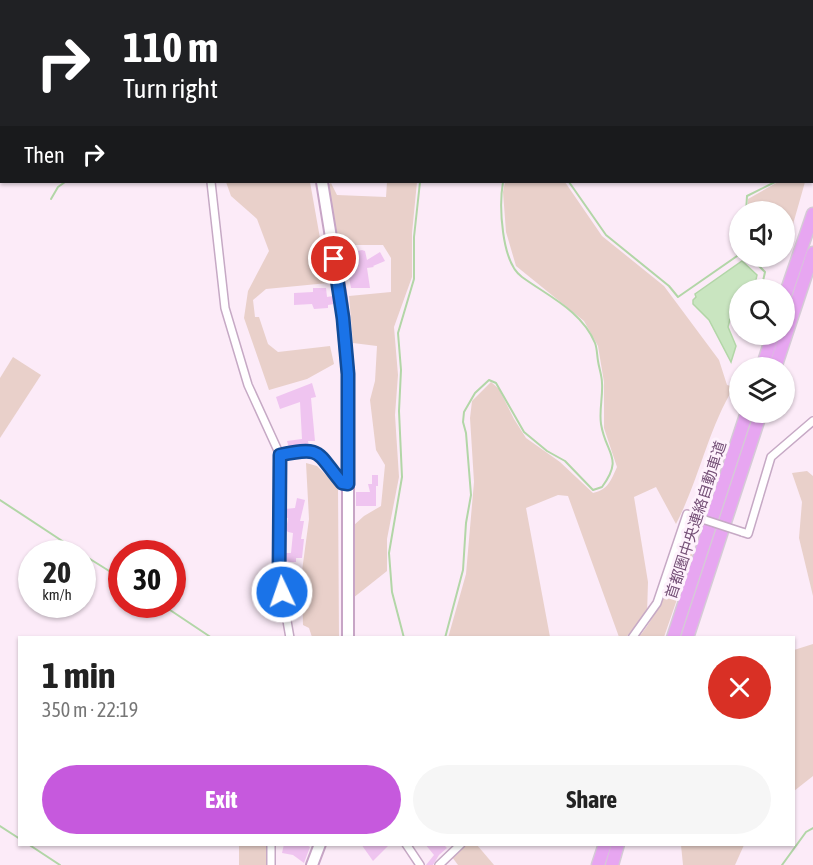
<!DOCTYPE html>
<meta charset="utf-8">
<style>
:root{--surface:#fff;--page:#f6f6f6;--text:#222;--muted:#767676;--accent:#c659dd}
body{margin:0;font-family:"Asap Condensed","Noto Sans JP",sans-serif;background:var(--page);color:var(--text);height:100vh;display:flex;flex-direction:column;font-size:22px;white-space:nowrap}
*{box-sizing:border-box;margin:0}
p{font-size:20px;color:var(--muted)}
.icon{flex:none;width:33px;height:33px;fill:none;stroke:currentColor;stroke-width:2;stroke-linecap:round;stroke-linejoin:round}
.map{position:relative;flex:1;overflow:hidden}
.side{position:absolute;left:18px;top:636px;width:777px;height:210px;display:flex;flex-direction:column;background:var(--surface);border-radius:0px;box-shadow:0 2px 4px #0004}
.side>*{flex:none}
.banner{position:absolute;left:0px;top:0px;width:813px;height:183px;box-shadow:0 2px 4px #0004;background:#202124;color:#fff;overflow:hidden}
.tools{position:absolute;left:729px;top:201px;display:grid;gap:12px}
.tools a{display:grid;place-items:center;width:66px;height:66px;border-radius:50%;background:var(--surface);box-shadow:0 2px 4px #0004;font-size:30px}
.speed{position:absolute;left:18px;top:540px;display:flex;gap:12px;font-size:30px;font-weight:700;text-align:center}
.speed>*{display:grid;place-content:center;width:78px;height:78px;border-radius:50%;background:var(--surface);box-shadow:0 2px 4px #0004;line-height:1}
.speed small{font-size:15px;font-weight:400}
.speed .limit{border:9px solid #d22;background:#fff;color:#111}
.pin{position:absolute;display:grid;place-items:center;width:51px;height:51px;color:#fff;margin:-26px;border:3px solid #fff;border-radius:50%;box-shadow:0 2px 6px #0007}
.me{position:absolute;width:66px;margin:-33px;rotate:357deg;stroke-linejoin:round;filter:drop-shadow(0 0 4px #0008)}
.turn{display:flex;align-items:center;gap:21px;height:126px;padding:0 24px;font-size:27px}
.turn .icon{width:78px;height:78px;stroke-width:2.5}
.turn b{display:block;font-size:42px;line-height:51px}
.then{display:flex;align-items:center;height:57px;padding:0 24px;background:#0003;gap:12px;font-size:22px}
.round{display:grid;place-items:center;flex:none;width:63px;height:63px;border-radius:32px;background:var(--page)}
.headline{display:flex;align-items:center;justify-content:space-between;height:102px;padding:0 24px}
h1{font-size:36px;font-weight:700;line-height:45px}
.action{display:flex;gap:12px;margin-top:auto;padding:12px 24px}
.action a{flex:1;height:69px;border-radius:36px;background:var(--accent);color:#fff;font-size:24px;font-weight:700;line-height:69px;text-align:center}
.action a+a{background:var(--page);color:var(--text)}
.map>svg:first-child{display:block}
.green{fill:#e9d0ca}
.water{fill:#c9e5c0;stroke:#b2d6a7;stroke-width:1.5}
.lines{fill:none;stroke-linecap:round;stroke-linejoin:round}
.stream{stroke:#b2d6a7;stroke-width:2}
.building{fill:#efc4f0}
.street-casing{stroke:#c6a9c5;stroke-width:10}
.secondary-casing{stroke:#c7a5c6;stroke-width:14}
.highway-casing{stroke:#d5cad6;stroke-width:15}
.street{stroke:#fff;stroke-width:7}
.secondary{stroke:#fff;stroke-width:10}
.highway{stroke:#e7a6f1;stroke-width:12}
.street-bridge-casing{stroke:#c6a9c5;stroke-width:10;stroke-linecap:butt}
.street-bridge{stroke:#fff;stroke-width:7}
.route-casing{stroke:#114b97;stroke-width:15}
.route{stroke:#1a73e8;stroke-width:10}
.labels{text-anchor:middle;stroke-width:6;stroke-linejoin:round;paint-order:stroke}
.street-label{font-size:15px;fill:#744f76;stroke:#fef2fc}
</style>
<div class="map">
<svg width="813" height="865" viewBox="0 0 813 865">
<rect width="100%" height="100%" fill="#fcebf8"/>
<!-- green -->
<g class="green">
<path d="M564,0H813V130L812,2L563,1Z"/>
<path d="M226,182H310L328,283L266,289L253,300L255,317H259L268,344L278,352L330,346L334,364L307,379L269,390L244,318L248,291L269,251L257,219L231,196Z"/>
<path d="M387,182H417L412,233V277L394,327L398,375L395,415L399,477L387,539V571L353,598V526L364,516L381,506L385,465L376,450L370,400L375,381L377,346L353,343L349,296L391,292V258L383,245H336L327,186L331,183L337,195L386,197Z"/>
<path d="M505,182H565L602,236L664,286L719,360L727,385L734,387C708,429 699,480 676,524L656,487L634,497L648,582L647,614L626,637H619L568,496L558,495L526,508L550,637L448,638L466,574L474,482L470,418L472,401L491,382L499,389L514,419L526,438L560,462L593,493C608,490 611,480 617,467L604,428V382L598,346L584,321L516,266L506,232L503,192Z"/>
<path d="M778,182H805L784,256V212L748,211V199Z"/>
<path d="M13,357L41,375L0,438V378Z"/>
<path d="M306,463L317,466L338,487L339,637H312L309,628L303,625L302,587L288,577L290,571H302L309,519Z"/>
<path d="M807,471L813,476V596L799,538L802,502L792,473Z"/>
<path d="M683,545L694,550L664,637L638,638C661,612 670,577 683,545Z"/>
<path d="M813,644V776L794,791V650Z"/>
<path d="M239,845H267L266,865H239Z"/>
<path d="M466,845H477L494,865H458L452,857Z"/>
<path d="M681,845V844L744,845L735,865H683Z"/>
</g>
<!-- water -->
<path class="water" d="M742,261L757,275L755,284H753L750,289L740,290L739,307L730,319L728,327L736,346L731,362L709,320L693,304V300L696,297L695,294Z"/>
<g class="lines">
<!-- stream -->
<g class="stream">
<path d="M178,0V2"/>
<path d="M413,0V2"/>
<path d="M437,2L439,0"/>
<path d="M562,2V0"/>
<path d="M569,182L606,235L669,286L678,297L740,254"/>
<path d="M51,199L58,187L65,182"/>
<path d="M746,212L747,196L775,182"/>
<path d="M749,256L765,272L761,290"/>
<path d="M0,500L82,554"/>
<path d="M82,554L122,579"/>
<path d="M161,604L212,638"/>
<path d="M404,638L392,592L389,553L402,477L399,411L401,370L398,333L414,279V237L420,182"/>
<path d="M445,638L463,570L466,523L471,495L466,433L463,422L464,412L475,393L489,380L496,383L524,432L547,451L565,461L593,490L602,487C624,457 606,455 601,424C599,410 603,397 602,383C602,376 599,368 598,361C597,355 597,348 595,343C582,311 548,296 522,277C501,262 499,205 503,182"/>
<path d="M0,826L20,839"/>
<path d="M28,844L60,865"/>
<path d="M782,865L806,832L813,828"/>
</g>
</g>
<!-- building -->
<g class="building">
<path d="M362,250L365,251L367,260L380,252L385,261L373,266L374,267L367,268L370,288H351L347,267L354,265L353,252Z"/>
<path d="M313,288H326L327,297L333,296L334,304L328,305V308L314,309L312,304L294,305V293L313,292Z"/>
<path d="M312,383L316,397L311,398L315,441H308L309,446L289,448L287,441L302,439L300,402L280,409L276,397Z"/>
<path d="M372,475H378V486H376V506H356V492H370L368,484H372Z"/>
<path d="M297,498L305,500L300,521H304L301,539H304L302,558H296V562H285V553H291L293,533L288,532L286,530L288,518H285V509L295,508Z"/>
<path d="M284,844H305L310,847L304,863L293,855L282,853Z"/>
<path d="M361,844H390L373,861Z"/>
<path d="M425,844H443L447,848L439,855L433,865H426L434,855Z"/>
</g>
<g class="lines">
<defs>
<g id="street">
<path d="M202,0V2"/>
<path d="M211,182L225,308L248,385L280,455L279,575L290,638"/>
<path d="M280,455C323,446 316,452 342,483L348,484"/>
<path d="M742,532L748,534L771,457L813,421"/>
<path d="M632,638L657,603L687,514L693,516"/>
<path d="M406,844L420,865"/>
<path d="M271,865V844"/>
<path d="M439,865L461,844"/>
</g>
<g id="secondary">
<path d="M274,0V2"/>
<path d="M322,182L341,299L348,374V638"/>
<path d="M312,865L320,844"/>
</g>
<g id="highway">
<path d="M784,299L813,214"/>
<path d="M762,368L773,334"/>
<path d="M775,368L813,253"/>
<path d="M673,638L747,412"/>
<path d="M687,638L761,412"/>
<path d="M598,865L605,844"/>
<path d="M612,865L618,844"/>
</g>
</defs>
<!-- street casing -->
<use href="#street" class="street-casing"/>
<!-- secondary casing -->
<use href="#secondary" class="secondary-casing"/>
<!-- highway casing -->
<use href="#highway" class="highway-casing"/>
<!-- street -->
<use href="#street" class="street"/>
<!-- secondary -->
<use href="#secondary" class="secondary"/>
<!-- highway -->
<use href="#highway" class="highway"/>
<defs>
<path id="street-bridge" d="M693,516L742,532"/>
</defs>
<!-- street-bridge casing -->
<use href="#street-bridge" class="street-bridge-casing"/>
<!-- street-bridge -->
<use href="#street-bridge" class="street-bridge"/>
</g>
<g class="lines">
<defs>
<path id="route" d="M282,592L279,576L280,455C323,446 316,452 342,483L348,484V374L343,318L334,259"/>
</defs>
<!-- route casing -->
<use href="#route" class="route-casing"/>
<!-- route -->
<use href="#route" class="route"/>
</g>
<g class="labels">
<!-- street labels -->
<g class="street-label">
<text transform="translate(696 520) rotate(-72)" y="5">首都圏中央連絡自動車道</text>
</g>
</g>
</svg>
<div class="tools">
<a><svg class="icon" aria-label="sound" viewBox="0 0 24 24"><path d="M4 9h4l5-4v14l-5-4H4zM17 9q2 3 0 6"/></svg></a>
<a><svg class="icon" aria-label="search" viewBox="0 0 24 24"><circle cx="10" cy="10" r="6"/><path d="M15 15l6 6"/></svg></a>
<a><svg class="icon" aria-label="layers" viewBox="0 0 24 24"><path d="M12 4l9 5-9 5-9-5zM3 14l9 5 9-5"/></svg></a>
</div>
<div class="speed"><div>20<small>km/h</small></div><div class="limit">30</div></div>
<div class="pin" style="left:334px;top:259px;background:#d93025"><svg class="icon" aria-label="arrive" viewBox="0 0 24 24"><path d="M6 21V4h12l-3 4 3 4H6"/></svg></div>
<svg class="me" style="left:282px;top:592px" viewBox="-20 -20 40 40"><circle r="17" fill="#1a73e8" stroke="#fff" stroke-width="3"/><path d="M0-11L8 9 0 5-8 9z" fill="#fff"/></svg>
<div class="banner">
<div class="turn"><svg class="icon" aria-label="right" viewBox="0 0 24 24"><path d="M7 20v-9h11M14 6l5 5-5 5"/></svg><div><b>110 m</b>Turn right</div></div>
<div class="then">Then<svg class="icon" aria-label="right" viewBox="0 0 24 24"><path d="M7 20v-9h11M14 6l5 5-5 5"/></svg></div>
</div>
<section class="side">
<div class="headline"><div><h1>1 min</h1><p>350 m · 22:19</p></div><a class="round" style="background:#d93025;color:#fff"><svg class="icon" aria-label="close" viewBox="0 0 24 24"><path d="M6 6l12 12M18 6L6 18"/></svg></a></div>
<div class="action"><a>Exit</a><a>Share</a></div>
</section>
</div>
